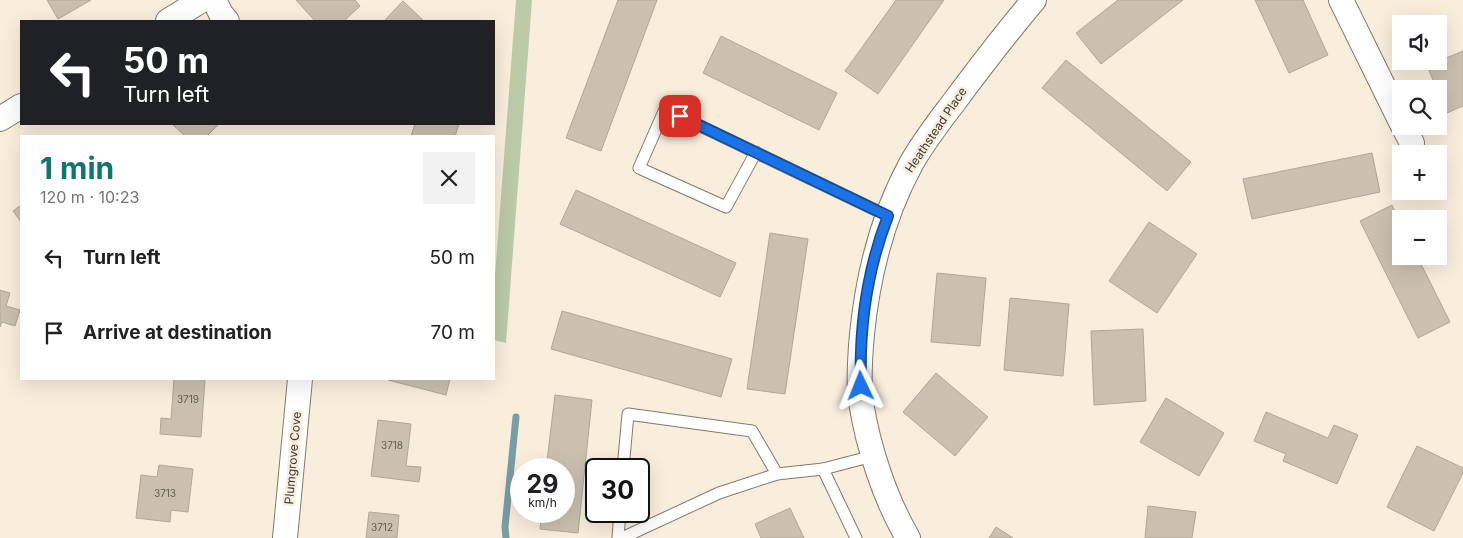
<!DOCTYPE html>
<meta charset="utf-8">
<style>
:root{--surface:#fff;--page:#f2f2f2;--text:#202124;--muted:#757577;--accent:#0f766e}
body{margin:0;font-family:Inter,sans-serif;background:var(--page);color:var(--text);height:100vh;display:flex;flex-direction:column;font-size:19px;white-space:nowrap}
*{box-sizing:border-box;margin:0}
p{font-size:16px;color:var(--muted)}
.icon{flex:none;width:28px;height:28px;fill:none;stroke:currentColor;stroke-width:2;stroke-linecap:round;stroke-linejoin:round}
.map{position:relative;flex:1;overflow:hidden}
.side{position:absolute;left:20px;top:135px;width:475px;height:245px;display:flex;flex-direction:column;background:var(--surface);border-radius:0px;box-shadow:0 5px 20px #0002}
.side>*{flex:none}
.top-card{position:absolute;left:20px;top:20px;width:475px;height:105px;border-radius:0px;box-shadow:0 5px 20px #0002;background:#202124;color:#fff;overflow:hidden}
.fabs{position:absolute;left:1392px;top:15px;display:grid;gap:10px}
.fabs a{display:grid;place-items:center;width:55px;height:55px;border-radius:0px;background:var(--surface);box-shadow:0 5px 20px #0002;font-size:25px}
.speed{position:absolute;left:510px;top:458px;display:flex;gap:10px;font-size:25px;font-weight:700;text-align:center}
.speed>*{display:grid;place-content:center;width:65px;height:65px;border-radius:50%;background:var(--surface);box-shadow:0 5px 20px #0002;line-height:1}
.speed small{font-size:12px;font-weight:400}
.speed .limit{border:2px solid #111;border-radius:8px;background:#fff;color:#111}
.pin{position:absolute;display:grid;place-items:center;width:42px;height:42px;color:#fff;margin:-21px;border-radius:10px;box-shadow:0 2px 8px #0006}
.me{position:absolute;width:55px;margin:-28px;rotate:358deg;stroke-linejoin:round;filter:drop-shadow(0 0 4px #0008)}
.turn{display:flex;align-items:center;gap:18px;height:105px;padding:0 20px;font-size:22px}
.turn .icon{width:65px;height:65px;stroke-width:2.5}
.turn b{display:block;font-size:35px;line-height:42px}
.round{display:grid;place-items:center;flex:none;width:52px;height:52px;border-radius:0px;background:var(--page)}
.head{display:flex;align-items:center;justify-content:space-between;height:85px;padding:0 20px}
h1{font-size:30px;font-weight:700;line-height:38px;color:var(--accent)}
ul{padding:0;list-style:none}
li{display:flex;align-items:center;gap:15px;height:75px;padding:0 20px}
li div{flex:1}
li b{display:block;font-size:19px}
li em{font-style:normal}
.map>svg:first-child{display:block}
.green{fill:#bbcaa7}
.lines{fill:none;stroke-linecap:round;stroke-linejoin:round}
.stream{stroke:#789da4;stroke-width:7}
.building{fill:#cbc0af;stroke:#b1a696}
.lane-casing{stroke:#847a6b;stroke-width:13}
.street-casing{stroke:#847a6b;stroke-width:26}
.lane{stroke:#fff;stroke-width:11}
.street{stroke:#fff;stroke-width:24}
.route-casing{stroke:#114b97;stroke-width:12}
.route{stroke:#1a73e8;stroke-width:9}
.labels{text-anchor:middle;stroke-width:5;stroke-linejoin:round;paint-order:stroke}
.number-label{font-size:10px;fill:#615c52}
.street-label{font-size:12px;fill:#3e3a33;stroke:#f9eddc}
</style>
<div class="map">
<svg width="1463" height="538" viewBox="0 0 1463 538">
<rect width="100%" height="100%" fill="#f9eddc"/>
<!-- green -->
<path class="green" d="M516,0H532L506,343L494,340V288Z"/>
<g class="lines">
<!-- stream -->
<path class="stream" d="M506,538L505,527L516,417"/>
</g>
<!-- building -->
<g class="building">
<path d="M47,0H91L58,19Z"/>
<path d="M296,0H355L360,6L344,21H315Z"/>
<path d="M618,0H657L601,151L566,138Z"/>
<path d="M896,0H944L878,94L845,71Z"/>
<path d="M1118,0H1183L1101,64L1076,33Z"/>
<path d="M1255,0H1303L1328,55L1289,73Z"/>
<path d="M403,1L424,21H384Z"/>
<path d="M721,36L837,93L819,130L703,73Z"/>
<path d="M1463,51V106L1447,113L1439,94V89H1437L1427,66Z"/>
<path d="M1066,60L1191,162L1167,191L1042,88Z"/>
<path d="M172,124H219L207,136H185Z"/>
<path d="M415,124H459L455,136H411Z"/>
<path d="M1372,153L1380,192L1252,219L1243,179Z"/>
<path d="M576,190L736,263L720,297L560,224Z"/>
<path d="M21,205V222L13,211Z"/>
<path d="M1392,205L1401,225V256H1417L1450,322L1418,338L1360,221Z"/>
<path d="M1149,222L1197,254L1157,313L1109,281Z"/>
<path d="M770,233L808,239L785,394L747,389Z"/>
<path d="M937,273L986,278L980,346L931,342Z"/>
<path d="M0,290L10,293L6,306L20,310L15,326L2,322L0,327Z"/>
<path d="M1010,298L1069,304L1063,376L1004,370Z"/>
<path d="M562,311L732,359L721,397L551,349Z"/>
<path d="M1143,329L1146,401L1094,405L1091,331Z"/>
<path d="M936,373L988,417L955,456L903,412Z"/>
<path d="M174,379H205L201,437L160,434L161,418L171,419Z"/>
<path d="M388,379H450L446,395L388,380Z"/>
<path d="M555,395L592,400L578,533L540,529L542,511H564V469H546Z"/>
<path d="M1166,398L1224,433L1199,476L1140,442Z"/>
<path d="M1266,412L1328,438L1334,425L1358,435L1337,484L1283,461L1286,454L1254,441Z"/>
<path d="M378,420L411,424L406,466L421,467L419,482L371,476Z"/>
<path d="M1417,446L1463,468V473L1434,531L1387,507Z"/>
<path d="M159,465L193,469L188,512L171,510L170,522L136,518L141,475L157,477Z"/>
<path d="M1148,506L1196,512L1192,538H1145Z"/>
<path d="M790,508L804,538H761L755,524Z"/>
<path d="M369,512L399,515L397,538H366Z"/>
<path d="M996,527L1013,538H989Z"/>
</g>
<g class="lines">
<defs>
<g id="lane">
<path d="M756,152L726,207L639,168L665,109L888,216"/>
<path d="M623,469L628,414L752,431L777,474"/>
<path d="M823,469L856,538"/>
<path d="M618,538L620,511"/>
<path d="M622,538L719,493L777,474L823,469L873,456"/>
</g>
<g id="street">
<path d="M214,0L221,14L227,21"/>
<path d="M1341,0L1401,122"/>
<path d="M168,21L202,0"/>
<path d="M0,119L21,106"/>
<path d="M1403,126L1412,143"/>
<path d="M285,538L300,379"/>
<path d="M908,538C885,499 868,447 861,402C858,380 860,356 862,334C868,275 882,217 911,164C923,142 939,122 954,102C980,67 1006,33 1034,0"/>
</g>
</defs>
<!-- lane casing -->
<use href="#lane" class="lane-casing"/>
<!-- street casing -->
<use href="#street" class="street-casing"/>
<!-- lane -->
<use href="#lane" class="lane"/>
<!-- street -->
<use href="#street" class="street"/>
</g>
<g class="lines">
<defs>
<path id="route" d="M680,116L888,216C867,270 859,329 861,386"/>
</defs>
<!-- route casing -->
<use href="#route" class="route-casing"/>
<!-- route -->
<use href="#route" class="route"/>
</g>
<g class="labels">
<!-- number labels -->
<g class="number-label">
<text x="188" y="403">3719</text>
<text x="392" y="449">3718</text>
<text x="165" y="497">3713</text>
<text x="382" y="531">3712</text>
</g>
<!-- street labels -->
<g class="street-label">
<text transform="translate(936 130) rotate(-56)" y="4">Heathstead Place</text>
<text transform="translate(293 458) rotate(-85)" y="4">Plumgrove Cove</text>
</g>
</g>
</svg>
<div class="fabs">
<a><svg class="icon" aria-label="sound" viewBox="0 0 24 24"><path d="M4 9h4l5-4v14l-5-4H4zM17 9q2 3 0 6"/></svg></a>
<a><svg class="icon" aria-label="search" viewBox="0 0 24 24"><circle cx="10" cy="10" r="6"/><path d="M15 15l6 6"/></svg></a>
<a>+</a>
<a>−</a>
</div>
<div class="speed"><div>29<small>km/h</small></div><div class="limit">30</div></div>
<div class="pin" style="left:680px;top:116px;background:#d93025"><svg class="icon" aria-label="arrive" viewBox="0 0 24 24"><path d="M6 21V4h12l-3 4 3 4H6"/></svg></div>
<svg class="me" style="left:861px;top:386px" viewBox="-20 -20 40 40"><path d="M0-17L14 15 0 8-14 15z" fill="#1a73e8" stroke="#fff" stroke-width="4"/></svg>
<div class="top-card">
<div class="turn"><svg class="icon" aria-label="left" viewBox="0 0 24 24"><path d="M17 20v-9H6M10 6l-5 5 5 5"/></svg><div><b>50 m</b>Turn left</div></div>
</div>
<section class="side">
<div class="head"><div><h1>1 min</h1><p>120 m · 10:23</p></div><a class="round"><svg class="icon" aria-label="close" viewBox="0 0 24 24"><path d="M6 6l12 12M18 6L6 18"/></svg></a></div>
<ul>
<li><svg class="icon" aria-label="left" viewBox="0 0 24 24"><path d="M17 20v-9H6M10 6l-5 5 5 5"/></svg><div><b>Turn left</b></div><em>50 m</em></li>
<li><svg class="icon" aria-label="arrive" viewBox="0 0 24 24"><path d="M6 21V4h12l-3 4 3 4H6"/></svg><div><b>Arrive at destination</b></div><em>70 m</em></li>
</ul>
</section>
</div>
